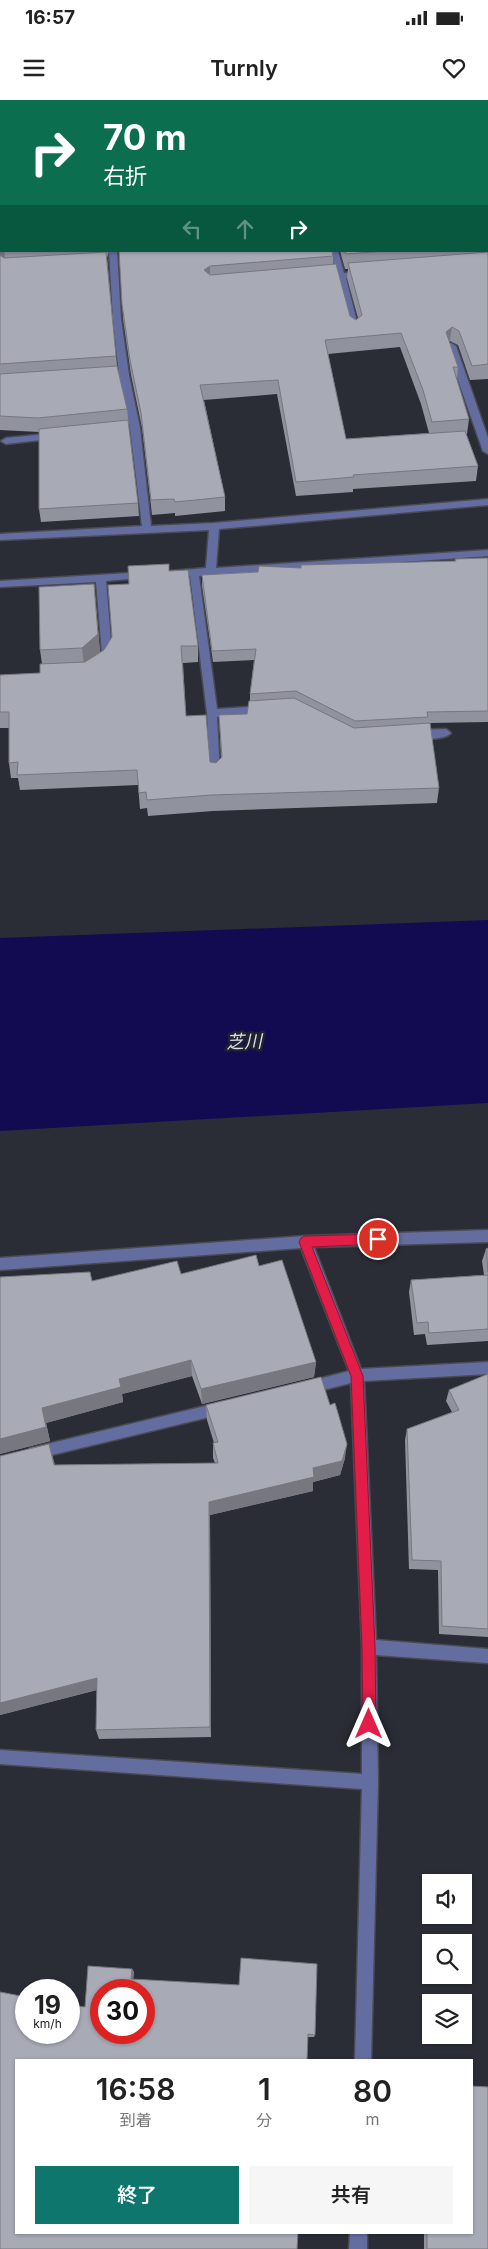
<!DOCTYPE html>
<html lang="ja">
<meta charset="utf-8">
<style>
:root{--surface:#fff;--page:#f6f6f6;--text:#222;--muted:#767676;--accent:#0f766e}
body{margin:0;font-family:Inter,"Noto Sans JP",sans-serif;background:var(--page);color:var(--text);height:100vh;display:flex;flex-direction:column;font-size:19px;white-space:nowrap}
*{box-sizing:border-box;margin:0}
p{font-size:16px;color:var(--muted)}
.icon{flex:none;width:28px;height:28px;fill:none;stroke:currentColor;stroke-width:2;stroke-linecap:round;stroke-linejoin:round}
.map{position:relative;flex:1;overflow:hidden}
.drawer{position:absolute;left:15px;top:1959px;width:458px;height:175px;display:flex;flex-direction:column;background:var(--surface);border-radius:0px;box-shadow:0 1px 4px #0004}
.drawer>*{flex:none}
.banner{position:absolute;left:0px;top:0px;width:489px;height:152px;box-shadow:0 1px 4px #0004;background:#0b6e4f;color:#fff;overflow:hidden}
.fabs{position:absolute;left:422px;top:1774px;display:grid;gap:10px}
.fabs a{display:grid;place-items:center;width:50px;height:50px;border-radius:0px;background:var(--surface);box-shadow:0 1px 4px #0004;font-size:25px}
.speed{position:absolute;left:15px;top:1879px;display:flex;gap:10px;font-size:25px;font-weight:700;text-align:center}
.speed>*{display:grid;place-content:center;width:65px;height:65px;border-radius:50%;background:var(--surface);box-shadow:0 1px 4px #0004;line-height:1}
.speed small{font-size:12px;font-weight:400}
.speed .limit{border:8px solid #d22;background:#fff;color:#111}
.pin{position:absolute;display:grid;place-items:center;width:42px;height:42px;color:#fff;margin:-21px;border:2px solid #fff;border-radius:50%;box-shadow:0 1px 5px #0007}
.me{position:absolute;width:55px;margin:-28px;rotate:0deg;stroke-linejoin:round;filter:drop-shadow(0 0 4px #0008)}
.turn{display:flex;align-items:center;gap:18px;height:105px;padding:0 20px;font-size:22px}
.turn .icon{width:65px;height:65px;stroke-width:2.5}
.turn b{display:block;font-size:35px;line-height:42px}
.lanes{display:flex;align-items:center;height:48px;padding:0 20px;background:#0003;justify-content:center;gap:25px;direction:ltr}
.lanes .off{opacity:.35}
.eta{display:flex;justify-content:space-evenly;align-items:center;height:85px;text-align:center}
.eta b{font-size:30px;font-weight:600;line-height:35px}
.primary-button{display:flex;gap:10px;margin-top:auto;padding:10px 20px}
.primary-button a{flex:1;height:58px;border-radius:0px;background:var(--accent);color:#fff;font-size:20px;font-weight:600;line-height:58px;text-align:center}
.primary-button a+a{background:var(--page);color:var(--text)}
.status{display:flex;justify-content:space-between;align-items:center;height:35px;padding:0 25px;background:var(--surface);direction:ltr}
.status svg{height:14px;fill:currentColor}
header{display:flex;justify-content:space-between;align-items:center;height:65px;padding:0 20px;background:var(--surface);font-size:22px;font-weight:600}
.map>svg:first-child{display:block}
.water{fill:#130b51}
.lines{fill:none;stroke-linecap:round;stroke-linejoin:round}
.minor-casing{stroke:#494b53;stroke-width:3}
.minor{fill:#646da0;fill-rule:evenodd}
.wall{fill:#90929d;fill-rule:evenodd}
.shaded-wall{fill:#76777f}
.building{fill:#a8aab6;stroke:#76777f;fill-rule:evenodd}
.route{fill:#e11d48;stroke:#92132f}
.labels{text-anchor:middle;stroke-width:5;stroke-linejoin:round;paint-order:stroke}
.water-label{font-size:18px;font-style:italic;fill:#dadef3;stroke:#21232c}
</style>
<div class="status"><b>16:57</b><svg viewBox="0 0 49 12"><path d="M0 12V9h3v3zM5 12V6h3v6zM10 12V3h3v9zM15 12V0h3v12zM26 1h20v11H26zM47 4h2v5h-2z"/></svg></div>
<header><svg class="icon" aria-label="menu" viewBox="0 0 24 24"><path d="M4 6h16M4 12h16M4 18h16"/></svg>Turnly<svg class="icon" aria-label="heart" viewBox="0 0 24 24"><path d="M12 20l-8-8c-3-5 5-10 8-4 3-6 11-1 8 4z"/></svg></header>
<div class="map">
<svg width="488" height="2149" viewBox="0 0 488 2149">
<rect width="100%" height="100%" fill="#2b2d36"/>
<!-- water -->
<path class="water" d="M488,820V1003L0,1031V838Z"/>
<g class="lines">
<defs>
<g id="minor">
<rect x="187" y="0" width="8" height="1"/>
<path d="M109,151H117L121,219L129,275L140,328L151,426L214,423L488,399V405L219,429L216,468L488,450V456L199,476L217,609L263,606L268,610L263,614L217,617L220,673L215,677L210,673L207,613L190,476L171,477L166,474L171,471L206,468L209,430L0,440V434L142,426L130,328L119,275L113,219Z"/>
<path d="M330,151H338L344,173L364,171L368,174L364,177L346,178L359,230L358,232H352L351,230L337,179L324,180L320,177L324,174L336,173Z"/>
<path d="M451,243L456,246L488,338V354L483,351L446,246Z"/>
<path d="M55,333L60,336L58,338L6,344L1,341L6,338Z"/>
<path d="M146,472L150,473V477L106,481L112,554L106,564L102,565L97,561L102,554L96,482L0,487V481Z"/>
<path d="M446,629L451,633C445,640 417,641 411,634L416,630Z"/>
<path d="M488,1130V1142L314,1147L361,1269L488,1262V1274L364,1281L376,1540L488,1549V1563L376,1555L378,1682L371,1960H355L362,1689L0,1664V1650L362,1674V1547L351,1283L307,1294L302,1292L300,1288L302,1284L307,1282L349,1271L301,1148L0,1170V1158L305,1136Z"/>
<path d="M222,1302L227,1304L229,1308L227,1312L222,1314L35,1359L30,1358L28,1353L30,1348L35,1347Z"/>
<path d="M350,2132H367V2149H349Z"/>
</g>
</defs>
<!-- minor casing -->
<use href="#minor" class="minor-casing"/>
<!-- minor -->
<use href="#minor" class="minor"/>
</g>
<!-- wall -->
<g class="wall">
<path d="M0,0H170L1,1V151H109L107,158L117,266L127,309L138,403L139,416L41,422L39,409V332L0,330Z"/>
<path d="M267,0H488V279L470,280L458,245L450,241L449,242L458,267L457,279L469,319L467,334H466L478,366L476,381L353,389V392L296,396L277,294L204,300L225,397V411L175,416V413L152,415L142,328L131,275L123,219L119,151L333,156V165L350,216L356,220L358,218L347,178L348,169H345L340,151H488V1H267ZM400,247L421,304L429,333L346,339L328,254Z"/>
<path d="M488,458V622L430,623L439,688L437,703L213,711L148,716L147,708L140,709L138,685L20,690L18,678H11L9,663V628H0V575L40,573L42,564L40,550L94,484L100,552L104,550L112,537L129,484L169,471L198,546V562L183,563L186,616L210,662L216,663L221,658L219,615L247,614L250,601V594L254,560L213,562L202,486V475L258,472L300,468L455,461V459Z"/>
<path d="M488,1148V1241L427,1245L425,1234L414,1235L409,1192L411,1180L484,1175L482,1161L486,1149Z"/>
<path d="M259,1166L316,1262L314,1277L202,1304L192,1276L122,1294L123,1302L46,1323L50,1341L0,1354V1177L92,1181L181,1174Z"/>
<path d="M488,1274V1537L439,1534L438,1470L409,1469L405,1340L407,1329L452,1312L446,1301L449,1290Z"/>
<path d="M206,1305L345,1358L340,1375L313,1382V1391L210,1415L211,1637L99,1639L96,1630L97,1590L0,1615L49,1344L55,1365L215,1363L213,1358V1343H214L207,1320Z"/>
<path d="M132,1869L134,1872L133,1879L315,1935L314,1937H308L85,1907Z"/>
<path d="M424,2132H471L488,2149H424Z"/>
</g>
<!-- shaded-wall -->
<g class="shaded-wall">
<path d="M1,151H4L6,163L0,168V152Z"/>
<path d="M210,166V180L204,170Z"/>
<path d="M452,227L450,241L444,247L446,232Z"/>
<path d="M94,484L100,552L84,566L82,548Z"/>
<path d="M191,1260L192,1276L122,1294L123,1302L46,1323L50,1341L0,1354V1339L42,1308L119,1279Z"/>
<path d="M316,1262L314,1277L202,1304L201,1289Z"/>
<path d="M347,1344L345,1358L340,1375L313,1382V1391L210,1415L211,1637L210,1627L209,1402L313,1368Z"/>
<path d="M97,1578L100,1589L0,1615V1603Z"/>
<path d="M132,1869L134,1872L133,1882L131,1879Z"/>
</g>
<!-- building -->
<g class="building">
<path d="M1,0H170V1H1V151L0,152Z"/>
<path d="M269,0H488V143V1H269Z"/>
<path d="M119,151H332L333,156L210,166L204,170L210,175L336,164L350,216L356,220L362,215L348,163L488,152V264L472,266L459,231L452,227L446,232L458,267H453L469,319L432,322L423,290L401,233L325,240L346,339L465,331L478,366L353,375L354,377L296,382L278,280L200,285L225,397L175,402L174,399L151,400L141,313L130,260L122,204Z"/>
<path d="M345,151H386L346,154Z"/>
<path d="M106,152L116,256L0,264V155L4,158Z"/>
<path d="M117,266L127,309L38,318L0,316V274Z"/>
<path d="M128,320L138,403L39,409V329Z"/>
<path d="M488,458V611L427,612L428,617L355,621L296,591L250,594L256,549L212,551L202,475L258,472L259,466L301,468V465L456,461L455,459Z"/>
<path d="M169,464V471L188,470L198,546H181L186,616L206,615L210,662L216,663L222,657L219,615L247,614L249,601L294,598L354,628L430,623L439,688L212,695L147,700L146,692L139,693L137,670L17,675L18,662L9,663V612H0V575L40,573V564L85,562L104,550L112,537L108,485L129,484L128,466Z"/>
<path d="M94,484L98,534L82,548L40,550L39,487Z"/>
<path d="M488,1148V1172L486,1149Z"/>
<path d="M256,1155L259,1166L282,1160L316,1262L201,1289L191,1260L119,1279L121,1287L42,1308L46,1327L0,1339V1177L90,1172L92,1181L177,1161L181,1174Z"/>
<path d="M488,1175V1229L429,1233L428,1222L417,1223L411,1180Z"/>
<path d="M488,1274V1529L442,1526L441,1461L412,1460L407,1329L459,1310L449,1290Z"/>
<path d="M321,1277L330,1305L335,1303L347,1344L342,1361L313,1368L314,1377L209,1402L210,1627L96,1630L97,1578L0,1603V1356L49,1344L54,1365L218,1363L213,1343L218,1342L206,1305Z"/>
<path d="M241,1858L317,1864L315,1935L308,1934L307,1960H16V2132H298L297,2149H0V1892L26,1897V1932H69V1905L85,1907L88,1866L132,1869L131,1879L239,1885ZM101,1890H144V1932H101Z"/>
<path d="M471,1986L488,1987V2149H427V2132H471Z"/>
</g>
<!-- route -->
<path class="route" d="M378,1134L382,1136L384,1139L382,1143L378,1144L312,1147L363,1276L375,1547L376,1624L374,1629L369,1631L364,1629L363,1624L362,1547L351,1276L299,1142L301,1138L305,1136Z"/>
<g class="labels">
<!-- water labels -->
<g class="water-label">
<text transform="translate(244 942) rotate(-2)" y="6">芝川</text>
</g>
</g>
</svg>
<div class="fabs">
<a><svg class="icon" aria-label="sound" viewBox="0 0 24 24"><path d="M4 9h4l5-4v14l-5-4H4zM17 9q2 3 0 6"/></svg></a>
<a><svg class="icon" aria-label="search" viewBox="0 0 24 24"><circle cx="10" cy="10" r="6"/><path d="M15 15l6 6"/></svg></a>
<a><svg class="icon" aria-label="layers" viewBox="0 0 24 24"><path d="M12 4l9 5-9 5-9-5zM3 14l9 5 9-5"/></svg></a>
</div>
<div class="speed"><div>19<small>km/h</small></div><div class="limit">30</div></div>
<div class="pin" style="left:378px;top:1139px;background:#d93025"><svg class="icon" aria-label="arrive" viewBox="0 0 24 24"><path d="M6 21V4h12l-3 4 3 4H6"/></svg></div>
<svg class="me" style="left:369px;top:1624px" viewBox="-20 -20 40 40"><path d="M0-17L14 15 0 8-14 15z" fill="#e11d48" stroke="#fff" stroke-width="4"/></svg>
<div class="banner">
<div class="turn"><svg class="icon" aria-label="right" viewBox="0 0 24 24"><path d="M7 20v-9h11M14 6l5 5-5 5"/></svg><div><b>70 m</b>右折</div></div>
<div class="lanes"><svg class="icon off" aria-label="left" viewBox="0 0 24 24"><path d="M17 20v-9H6M10 6l-5 5 5 5"/></svg><svg class="icon off" aria-label="ahead" viewBox="0 0 24 24"><path d="M12 20V5M6 11l6-6 6 6"/></svg><svg class="icon" aria-label="right" viewBox="0 0 24 24"><path d="M7 20v-9h11M14 6l5 5-5 5"/></svg></div>
</div>
<section class="drawer">
<div class="eta">
<div><b>16:58</b><p>到着</p></div>
<div><b>1</b><p>分</p></div>
<div><b>80</b><p>m</p></div>
</div>
<div class="primary-button"><a>終了</a><a>共有</a></div>
</section>
</div>
